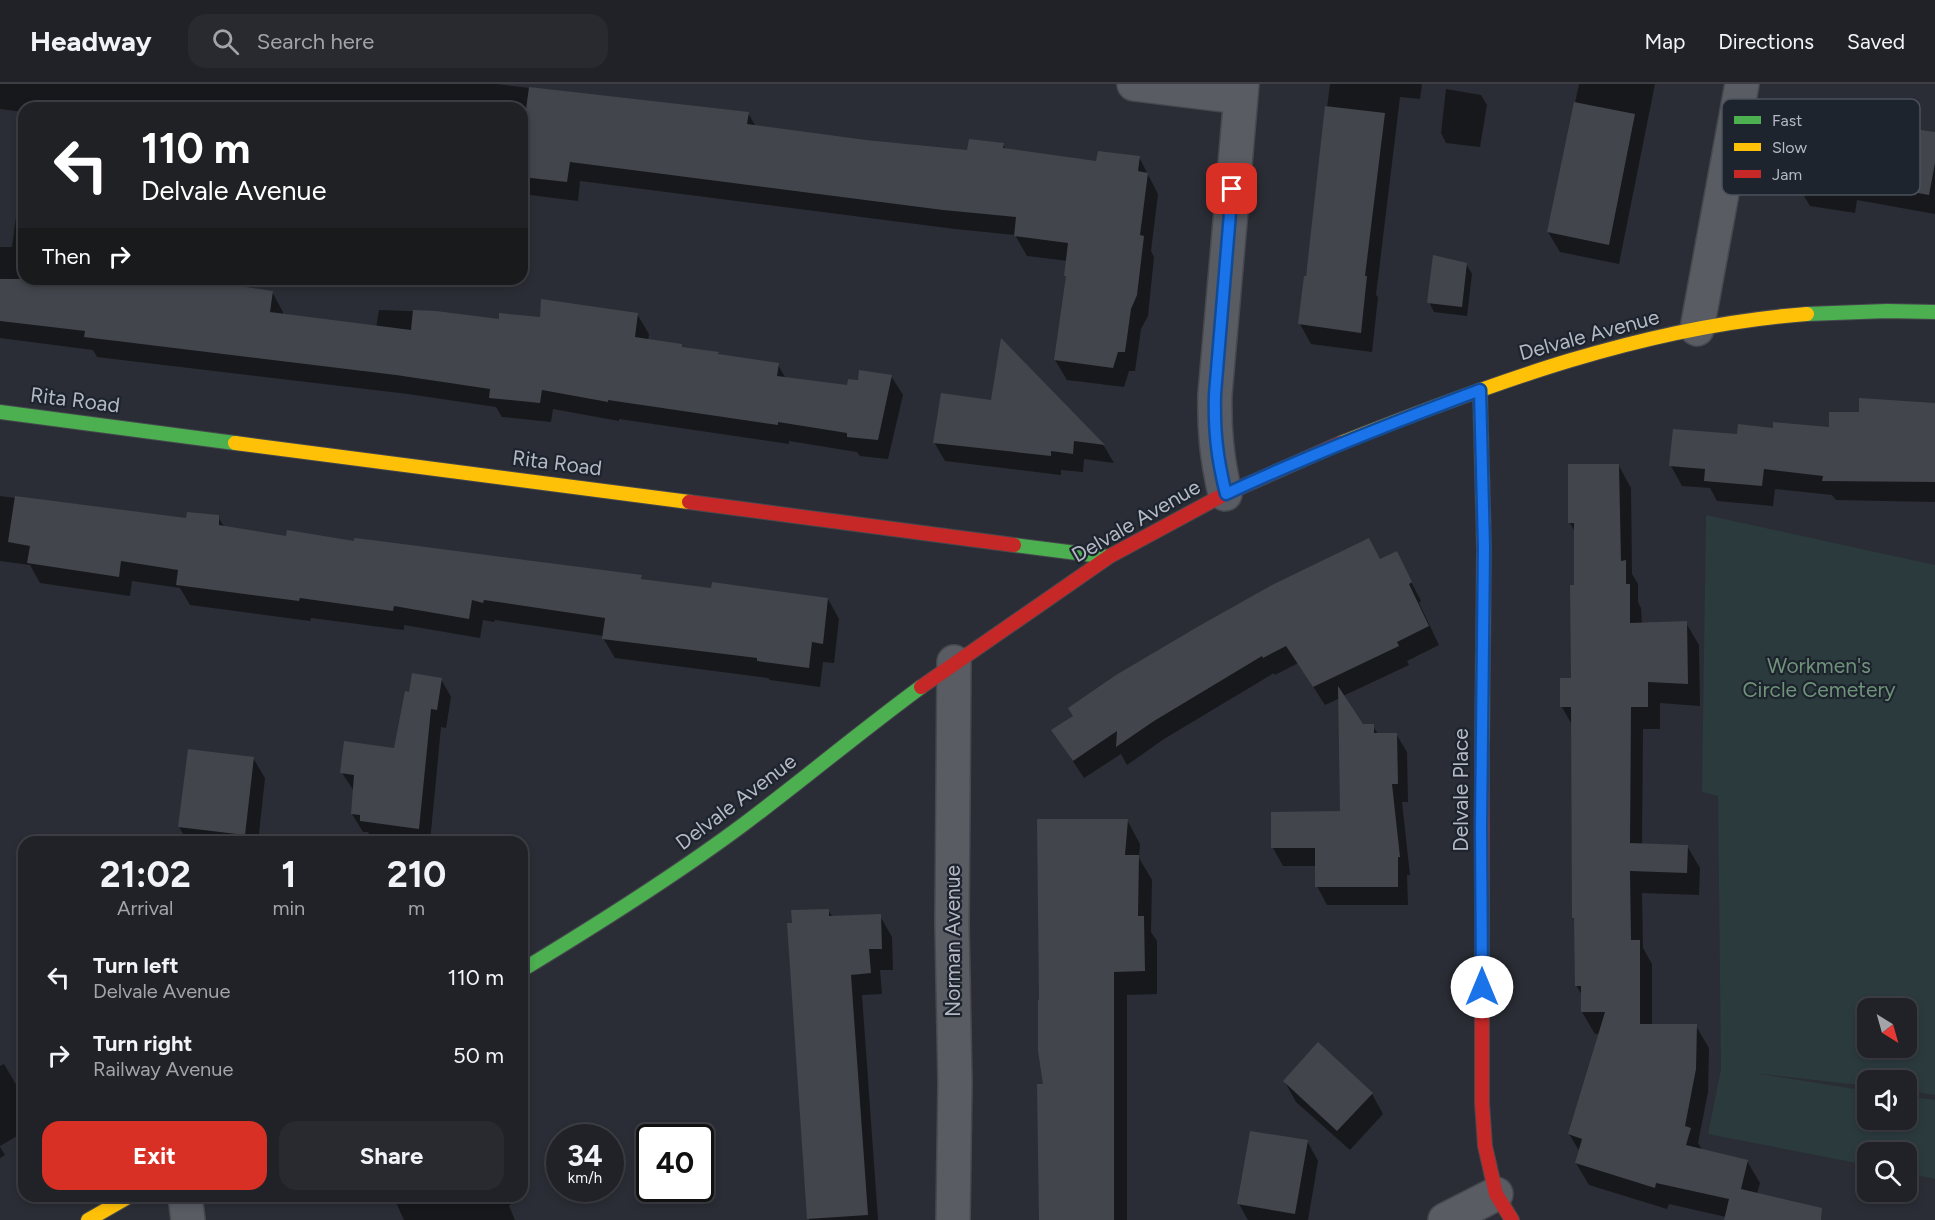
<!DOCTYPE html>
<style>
:root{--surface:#202228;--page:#282a30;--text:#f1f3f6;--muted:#a2a4a8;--line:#3d3f45;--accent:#d93025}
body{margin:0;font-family:Figtree,sans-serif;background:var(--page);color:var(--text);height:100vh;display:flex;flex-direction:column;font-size:22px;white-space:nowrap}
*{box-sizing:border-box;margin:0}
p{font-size:20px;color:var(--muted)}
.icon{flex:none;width:33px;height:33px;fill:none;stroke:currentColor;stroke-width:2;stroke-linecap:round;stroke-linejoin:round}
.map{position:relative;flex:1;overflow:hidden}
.side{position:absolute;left:18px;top:752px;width:510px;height:366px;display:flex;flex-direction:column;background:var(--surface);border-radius:18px;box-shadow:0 3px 9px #0003,0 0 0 2px var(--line)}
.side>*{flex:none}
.banner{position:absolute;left:18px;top:18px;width:510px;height:183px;border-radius:18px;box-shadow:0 3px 9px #0003,0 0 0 2px var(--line);background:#202124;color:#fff;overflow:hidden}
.needle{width:39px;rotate:143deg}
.fabs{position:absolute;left:1857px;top:914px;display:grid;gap:12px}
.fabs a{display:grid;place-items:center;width:60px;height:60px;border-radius:12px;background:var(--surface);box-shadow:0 3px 9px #0003,0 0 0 2px var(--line);font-size:30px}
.speed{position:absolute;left:546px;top:1040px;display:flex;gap:12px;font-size:30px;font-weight:700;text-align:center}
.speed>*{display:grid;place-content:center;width:78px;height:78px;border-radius:50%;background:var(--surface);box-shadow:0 3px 9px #0003,0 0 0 2px var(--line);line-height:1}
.speed small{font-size:15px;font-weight:400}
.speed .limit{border:3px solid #111;border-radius:9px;background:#fff;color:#111}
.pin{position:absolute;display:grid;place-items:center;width:51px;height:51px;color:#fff;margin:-26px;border-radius:12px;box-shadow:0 3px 9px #0006}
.me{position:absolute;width:66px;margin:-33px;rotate:0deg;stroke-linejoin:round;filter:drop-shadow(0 0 4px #0008)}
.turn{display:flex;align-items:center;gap:21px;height:126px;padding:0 24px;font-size:27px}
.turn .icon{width:78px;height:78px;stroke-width:2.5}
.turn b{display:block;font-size:42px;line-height:51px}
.then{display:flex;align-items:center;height:57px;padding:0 24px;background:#0003;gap:12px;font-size:22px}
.eta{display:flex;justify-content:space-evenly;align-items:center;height:102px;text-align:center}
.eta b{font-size:36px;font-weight:700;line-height:42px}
.action{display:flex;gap:12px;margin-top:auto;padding:12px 24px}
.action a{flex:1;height:69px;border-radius:18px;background:var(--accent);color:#fff;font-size:24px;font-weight:700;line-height:69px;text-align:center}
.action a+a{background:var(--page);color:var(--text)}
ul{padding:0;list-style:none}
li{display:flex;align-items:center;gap:18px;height:78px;padding:0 24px}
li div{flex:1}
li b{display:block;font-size:22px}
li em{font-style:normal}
header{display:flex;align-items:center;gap:36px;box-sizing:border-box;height:84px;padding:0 30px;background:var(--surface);border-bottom:2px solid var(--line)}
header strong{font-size:28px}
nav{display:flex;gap:33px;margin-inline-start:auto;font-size:21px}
.search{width:420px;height:54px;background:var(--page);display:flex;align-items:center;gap:15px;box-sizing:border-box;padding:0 21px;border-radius:18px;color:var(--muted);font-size:22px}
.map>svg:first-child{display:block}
.green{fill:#2b3a3d;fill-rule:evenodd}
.shadow{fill:#0007}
.building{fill:#42454b}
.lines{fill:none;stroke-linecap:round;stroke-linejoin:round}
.street-casing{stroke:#46484e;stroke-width:36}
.fast-casing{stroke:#46484e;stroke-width:16}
.slow-casing{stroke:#46484e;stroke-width:16}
.jam-casing{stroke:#46484e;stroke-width:16}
.street{stroke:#595c63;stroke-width:33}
.fast{stroke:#4caf50;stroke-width:14}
.slow{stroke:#ffc107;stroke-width:14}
.jam{stroke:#c62828;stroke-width:14}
.route-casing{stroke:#114b97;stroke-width:15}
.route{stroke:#1a73e8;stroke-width:10}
.labels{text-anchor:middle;stroke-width:4.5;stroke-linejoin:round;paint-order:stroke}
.street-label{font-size:21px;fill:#b4b9c5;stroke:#1e242e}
.park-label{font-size:21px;fill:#6e9379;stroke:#1e242e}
.key{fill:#1e242e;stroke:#4b515b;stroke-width:1.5}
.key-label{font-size:16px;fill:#b4b9c5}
</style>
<header>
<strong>Headway</strong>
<div class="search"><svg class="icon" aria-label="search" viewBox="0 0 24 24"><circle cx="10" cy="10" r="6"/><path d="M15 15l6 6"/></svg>Search here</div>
<nav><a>Map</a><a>Directions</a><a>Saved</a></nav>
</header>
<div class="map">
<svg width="1935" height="1136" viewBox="0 0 1935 1136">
<rect width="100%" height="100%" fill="#2a2d35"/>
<!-- green -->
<path class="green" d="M1706,431L1935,481V1011L1907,1007L1906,996H1868L1867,1002L1754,989L1867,1007L1868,1035H1906L1907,1012L1935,1016V1095L1907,1089L1906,1068H1868L1867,1081L1708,1050L1721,985L1718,712L1702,708ZM1868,924H1906V963H1868Z"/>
<!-- shadow -->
<g class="shadow">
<path d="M0,0H496L748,29L756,43L866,57L969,68L1003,61L1006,66L1097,79L1139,73L1158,110L1151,167L1154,173L1148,232L1141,245L1135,287H1129L1124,303L1067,296L1055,276L1067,195L1068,177L1027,172L1015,151L955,145L580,97L578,117L530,111L522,97V24H24V28L0,25Z"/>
<path d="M1330,0H1422L1420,15L1400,13L1376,211L1378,213L1372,268L1311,260L1300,240Z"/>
<path d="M1579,0H1655L1619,180L1560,168L1548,148Z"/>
<path d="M1446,5L1481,11L1487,21L1480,63L1446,59L1441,49Z"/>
<path d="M1935,50V130L1857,116L1855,129L1810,122L1798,102L1885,54Z"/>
<path d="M20,103H24V195H164L272,208L283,228V232L376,244L379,226L436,228L500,237L637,230L649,250L648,257L681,261L683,264L718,269L719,272L778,281L786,295L848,302L859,298L891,292L903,311L888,375L860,372L857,368L789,357V360L619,335V337L553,325L551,338L502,333L496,323L408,310L97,273L93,266L0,254V163H12Z"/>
<path d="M1466,180L1472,190L1467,232L1434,228L1429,218Z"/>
<path d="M1002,257L1104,362L1114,379L1084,375L1083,388L1061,386V391L945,377L934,358L993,318Z"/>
<path d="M1935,321V418L1836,416L1832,411L1775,405L1773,422L1717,417L1710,404L1682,402L1671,382L1738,351L1774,345H1830L1861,330Z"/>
<path d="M1619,382L1631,404L1632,490L1638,500V518L1641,524L1642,540L1686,539L1699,561L1700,622L1660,619V645H1643L1642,760L1687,762L1700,784L1699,811L1642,809L1643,864L1652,880V942H1696L1709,964L1708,1008L1698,1059L1703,1067L1747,1077L1760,1099L1757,1110L1798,1136H1726V1133L1669,1120L1667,1125L1589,1101L1576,1079L1580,1068L1569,1050L1600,950H1595L1582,928V911L1576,901V838L1573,834L1572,641L1562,623L1572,595L1575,448L1570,439Z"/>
<path d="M0,412L187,436L218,433L225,444L287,453L355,459L641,493L643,497L712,505L828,515L839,535L834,579L823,578L820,603L770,596L768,594L615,574L603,554L604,552L495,536L494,538L483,536L480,554L404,541V546L311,534L310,537L190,521L180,504L132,497L130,512L40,499L30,481L0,477Z"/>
<path d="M1396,469L1421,517L1419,519L1439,561L1407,577L1409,581L1343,612L1362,642H1373L1378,650H1396L1407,668L1408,718H1402L1410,791H1407L1408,821H1327L1317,802V782H1283L1273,764L1342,728L1340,614L1325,621L1298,579L1275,591L1274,589L1164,655L1127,681L1121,670L1084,694L1053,647Z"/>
<path d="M441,595L451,613L446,644L441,643L430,758H390L372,755L368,748H363L352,730L354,707L342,689L396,665L410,610Z"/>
<path d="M253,674L265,694L258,758H188L179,743Z"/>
<path d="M1127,736L1140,760L1139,774L1152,796L1151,848L1157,857V910L1127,911V1136H1041L1044,1002Z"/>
<path d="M828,826L833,834L880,832L892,853L893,886H880L882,910L862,911L878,1136H809L788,841Z"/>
<path d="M4,980L24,1014V1048L0,1062V982Z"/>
<path d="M1285,998L1372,1010L1383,1030L1350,1066L1296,1018Z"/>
<path d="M1307,1057L1318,1077L1308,1136H1248L1239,1120Z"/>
<path d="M0,1063L5,1071L0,1074Z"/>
<path d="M393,1112H506L511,1120L509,1122L515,1136H404Z"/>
</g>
<!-- building -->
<g class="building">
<path d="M529,3L749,28L747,40L866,56L967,66L969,55L1004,59L1003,64L1096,77L1098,67L1140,72L1138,87L1148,89L1140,151L1144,152L1137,211L1131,225L1125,268H1118L1113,284L1054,276L1066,192H1064L1068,159L1014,152L1016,133L943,126L570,78L567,98L522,93V56Z"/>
<path d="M1574,18L1635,30L1609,161L1547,148Z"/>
<path d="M1325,22L1385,29L1365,192H1367L1361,249L1298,240L1304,192H1306Z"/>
<path d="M1808,39L1884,53L1886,41L1935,48V79L1929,111L1846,96L1844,110L1797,102Z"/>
<path d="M1433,171L1467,179L1462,223L1427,219Z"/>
<path d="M0,195H183L210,198L273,207L270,228L411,246L413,226L436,227L499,235V229L540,233L541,215L638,229L635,253L682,260V263L719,268L718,270L779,279L777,292L847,301L848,295L858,296L859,286L892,291L878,356L847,353V349L778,338V341L608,316V318L542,306L540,319L489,314L490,305L396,291L84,253L85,247L0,237Z"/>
<path d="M1001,254L1105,361L1074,357L1073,370L1051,367V372L933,359L941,309L991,316Z"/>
<path d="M1859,314L1935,319V398L1822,397L1823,392L1764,385L1762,402L1704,397L1705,385L1669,382L1673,345L1737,350L1738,340L1773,344V338L1829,343V328H1859Z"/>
<path d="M1568,380H1619L1621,477L1626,476V500H1630V539L1687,537L1688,600L1648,598V623H1631L1630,759L1688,761L1687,789L1630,787L1631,856H1640V940H1697L1696,985L1685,1042L1691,1044L1686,1061L1748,1076L1741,1105L1822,1124L1821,1136H1724L1729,1115L1656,1099L1655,1104L1575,1079L1582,1055L1568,1050L1605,928H1581V902H1575L1574,834H1572L1571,623H1560V594H1571L1570,501H1574V439H1568Z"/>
<path d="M15,412L186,434L187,428L219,431V441L286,452L287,446L354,457V454L372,456L642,491L641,495L711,504L712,498L828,514L823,560L812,558L809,584L757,577V574L602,555L605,534L484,516L483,519L472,516L469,535L394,522L393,527L300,514L299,517L176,501L178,486L121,477L119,493L27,479L30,462L8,458Z"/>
<path d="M1369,454L1380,475L1397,467L1412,498L1409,500L1429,542L1397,558L1399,562L1313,603L1286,562L1263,574L1262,572L1154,637L1116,663L1117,647L1073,677L1051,646L1073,632L1068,624L1116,591L1199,542L1274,500Z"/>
<path d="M412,589L442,594L437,626L431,625L419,745L360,737V731L351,730L354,691L340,689L344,657L394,664L405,607L409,608Z"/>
<path d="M1338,602L1363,640H1374V649H1397L1398,700H1392L1400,773H1398V803H1315V764H1271V728L1340,727Z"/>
<path d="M188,665L254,673L245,751L178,743Z"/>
<path d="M1037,735H1128L1125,771H1139L1138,832H1144L1145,887L1114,888V1136H1039L1037,1000H1043L1038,967V916H1039Z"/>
<path d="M829,825V832L881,830L882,865H869L871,889L851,891L868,1131L807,1135L787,839H792L791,826Z"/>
<path d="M1318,958L1373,1009L1337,1047L1283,997Z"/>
<path d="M1250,1047L1308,1056L1295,1130L1237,1120Z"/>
</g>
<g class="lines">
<defs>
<g id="street">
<path d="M1134,0L1240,13"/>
<path d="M1697,245L1742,0"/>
<path d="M1225,410C1217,374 1214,347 1215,310L1242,0"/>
<path d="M185,1112L188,1136"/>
<path d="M953,1136L955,999L952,841L954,578"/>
<path d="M1445,1136L1496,1110"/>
</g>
<g id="fast">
<path d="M1807,230L1887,227L1935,228"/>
<path d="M0,328L235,359"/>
<path d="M1014,461L1108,473"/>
<path d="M522,886C598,840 673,793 744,740C804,695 861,647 921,603"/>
</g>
<g id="slow">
<path d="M1480,306L1484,464L1482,663"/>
<path d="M235,359L689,418"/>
<path d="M1341,359C1492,299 1644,242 1807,230"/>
<path d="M88,1136L130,1112"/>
</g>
<g id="jam">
<path d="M689,418L1014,461"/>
<path d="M921,603L1110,472L1223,411L1341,359"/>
<path d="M1482,663V1019L1485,1062L1496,1110L1512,1136"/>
</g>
</defs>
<!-- street casing -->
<use href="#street" class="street-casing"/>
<!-- fast casing -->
<use href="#fast" class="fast-casing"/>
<!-- slow casing -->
<use href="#slow" class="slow-casing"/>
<!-- jam casing -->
<use href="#jam" class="jam-casing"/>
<!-- street -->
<use href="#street" class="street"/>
<!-- fast -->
<use href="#fast" class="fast"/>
<!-- slow -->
<use href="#slow" class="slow"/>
<!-- jam -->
<use href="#jam" class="jam"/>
</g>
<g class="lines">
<defs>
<path id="route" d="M1232,105L1215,310C1214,347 1217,374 1226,410C1309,371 1394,338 1480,306L1484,464L1481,742L1482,903"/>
</defs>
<!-- route casing -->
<use href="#route" class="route-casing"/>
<!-- route -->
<use href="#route" class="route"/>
</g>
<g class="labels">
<!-- street labels -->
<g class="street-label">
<text transform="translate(1589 251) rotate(-15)" y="7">Delvale Avenue</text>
<text transform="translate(75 316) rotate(7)" y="7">Rita Road</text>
<text transform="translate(557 379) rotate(7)" y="7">Rita Road</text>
<text transform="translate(1136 437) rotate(-30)" y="7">Delvale Avenue</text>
<text transform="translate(1461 706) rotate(-90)" y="7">Delvale Place</text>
<text transform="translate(736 718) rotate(-37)" y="7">Delvale Avenue</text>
<text transform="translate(953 857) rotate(-90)" y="7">Norman Avenue</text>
</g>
<!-- park labels -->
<g class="park-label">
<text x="1819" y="589">Workmen's<tspan x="1819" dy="24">Circle Cemetery</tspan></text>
</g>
</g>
<!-- legend -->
<rect x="1722" y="15" width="198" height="96" rx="9" class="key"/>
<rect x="1734" y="32" width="27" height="8" fill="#4caf50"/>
<rect x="1734" y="59" width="27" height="8" fill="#ffc107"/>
<rect x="1734" y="86" width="27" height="8" fill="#c62828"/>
<g class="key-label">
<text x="1772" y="42">Fast</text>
<text x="1772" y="69">Slow</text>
<text x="1772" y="96">Jam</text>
</g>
</svg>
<div class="fabs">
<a><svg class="needle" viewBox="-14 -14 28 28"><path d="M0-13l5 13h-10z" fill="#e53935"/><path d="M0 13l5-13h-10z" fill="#a2a4a8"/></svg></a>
<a><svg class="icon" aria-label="sound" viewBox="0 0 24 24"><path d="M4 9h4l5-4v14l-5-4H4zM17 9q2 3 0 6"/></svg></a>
<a><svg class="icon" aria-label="search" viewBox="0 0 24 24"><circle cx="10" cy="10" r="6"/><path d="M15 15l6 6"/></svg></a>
</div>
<div class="speed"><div>34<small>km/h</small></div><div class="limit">40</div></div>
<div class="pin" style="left:1232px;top:105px;background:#d93025"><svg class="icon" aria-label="arrive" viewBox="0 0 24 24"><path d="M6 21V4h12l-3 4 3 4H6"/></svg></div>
<svg class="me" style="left:1482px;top:903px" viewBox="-20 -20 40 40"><circle r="19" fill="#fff"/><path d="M0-13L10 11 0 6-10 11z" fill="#1a73e8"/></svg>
<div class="banner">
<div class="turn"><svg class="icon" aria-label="left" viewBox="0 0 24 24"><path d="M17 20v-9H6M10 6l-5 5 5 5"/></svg><div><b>110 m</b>Delvale Avenue</div></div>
<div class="then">Then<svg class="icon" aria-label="right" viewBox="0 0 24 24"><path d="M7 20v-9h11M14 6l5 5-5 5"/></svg></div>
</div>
<section class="side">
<div class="eta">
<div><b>21:02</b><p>Arrival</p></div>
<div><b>1</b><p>min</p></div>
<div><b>210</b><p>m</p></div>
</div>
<ul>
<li><svg class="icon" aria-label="left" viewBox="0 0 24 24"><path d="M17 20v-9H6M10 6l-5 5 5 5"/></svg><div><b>Turn left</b><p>Delvale Avenue</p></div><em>110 m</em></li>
<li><svg class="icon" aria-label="right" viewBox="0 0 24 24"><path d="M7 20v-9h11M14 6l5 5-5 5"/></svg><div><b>Turn right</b><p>Railway Avenue</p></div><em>50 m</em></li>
</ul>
<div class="action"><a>Exit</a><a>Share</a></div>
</section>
</div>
